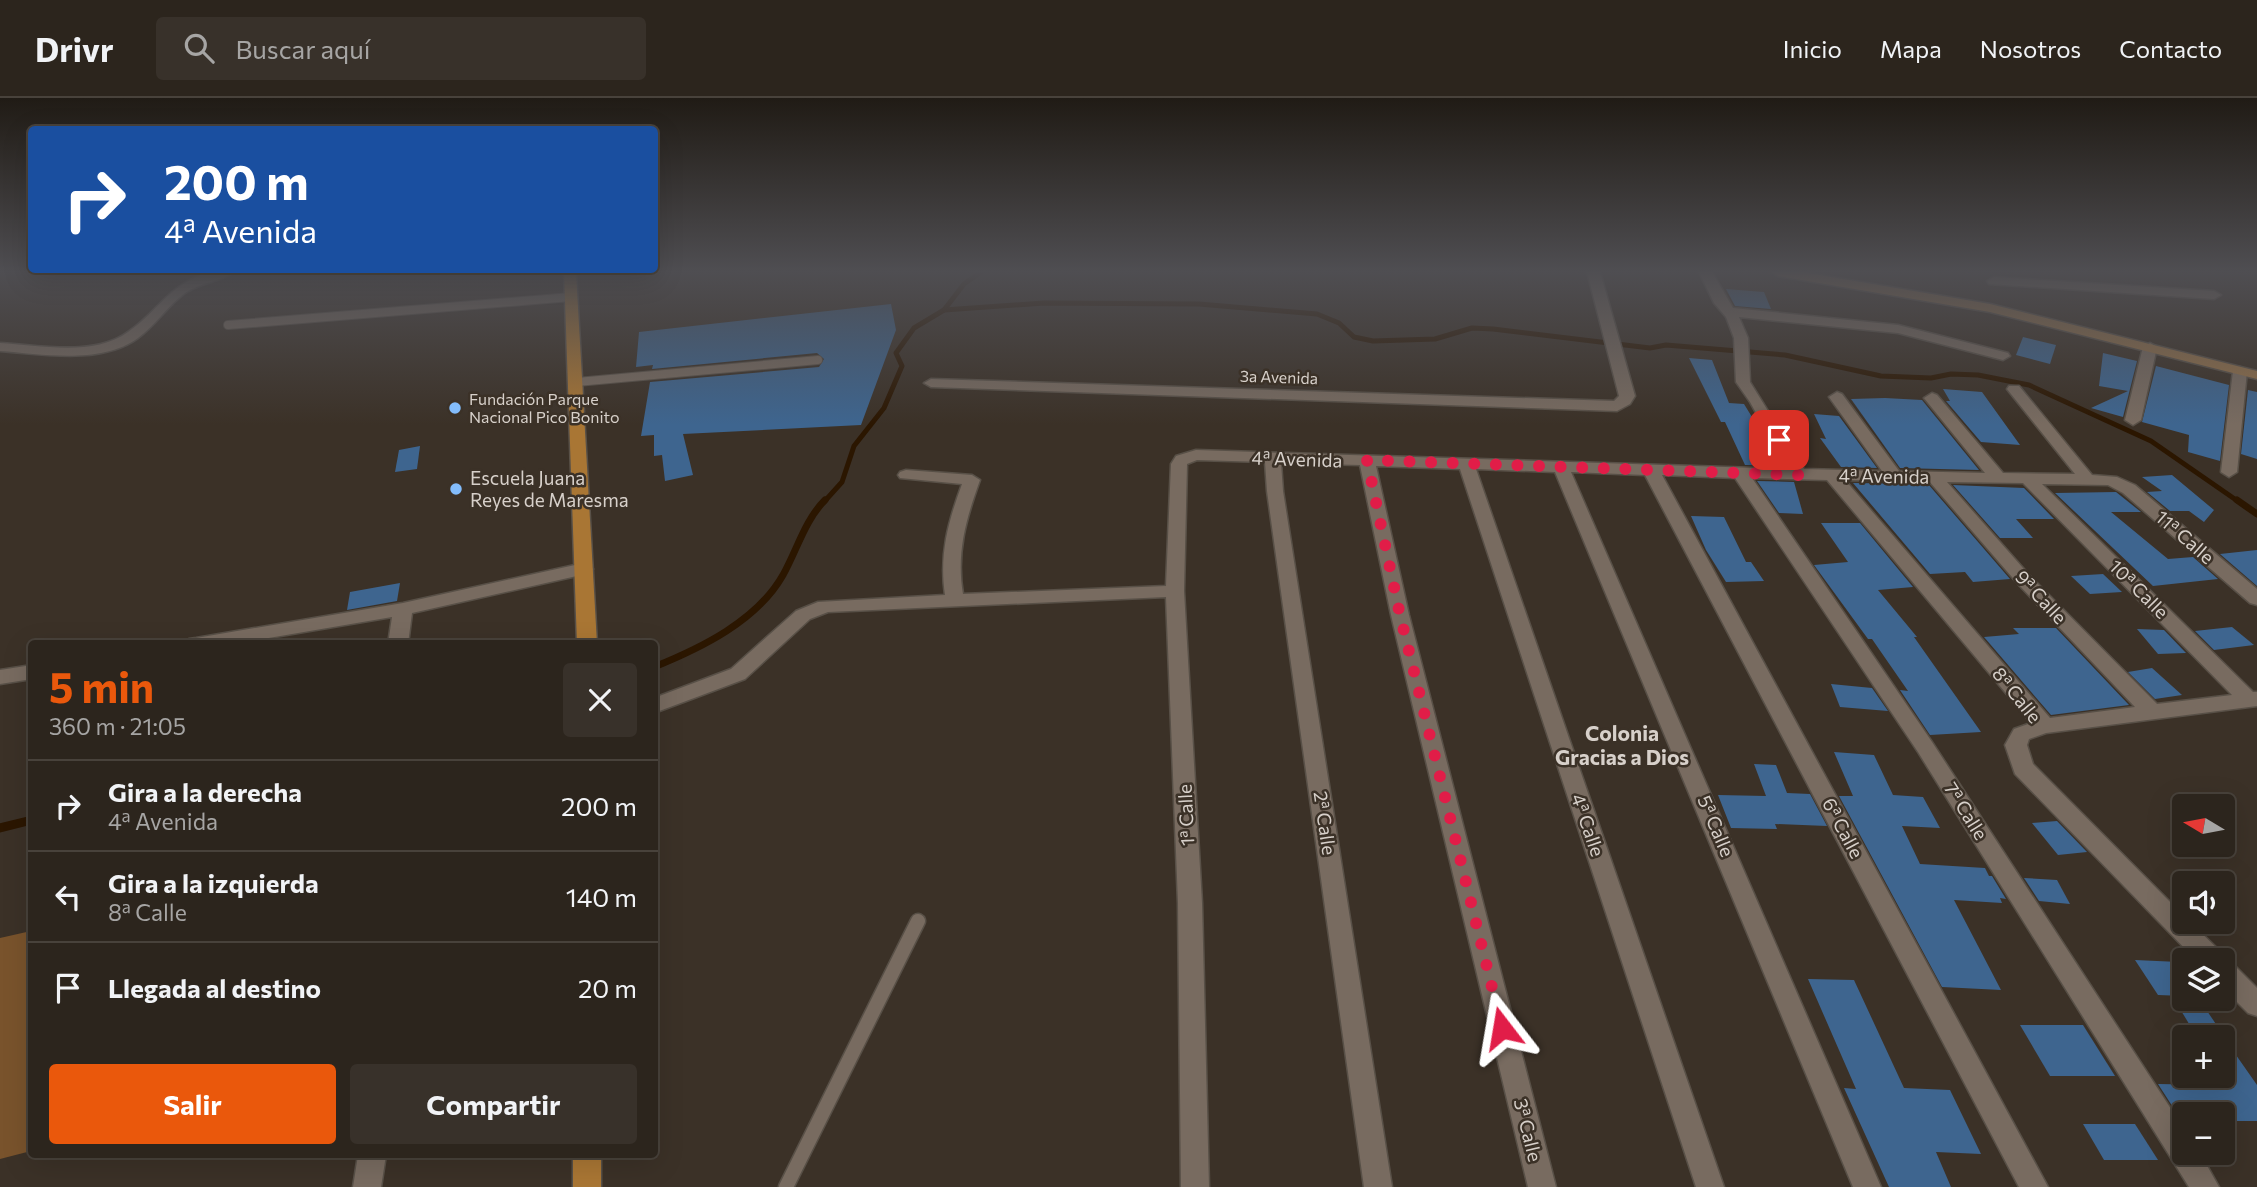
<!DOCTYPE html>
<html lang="es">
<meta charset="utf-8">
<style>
:root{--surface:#2c251d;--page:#38312a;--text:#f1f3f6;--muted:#a6a5a4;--line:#48423b;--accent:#ea580c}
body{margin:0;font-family:Commissioner,sans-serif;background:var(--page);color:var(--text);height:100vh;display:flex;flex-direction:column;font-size:26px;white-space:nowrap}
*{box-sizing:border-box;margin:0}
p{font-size:23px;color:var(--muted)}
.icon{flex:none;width:38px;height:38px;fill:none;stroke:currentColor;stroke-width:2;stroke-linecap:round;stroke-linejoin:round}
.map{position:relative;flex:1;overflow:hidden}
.panel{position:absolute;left:28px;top:542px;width:630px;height:518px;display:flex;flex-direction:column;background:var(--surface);border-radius:7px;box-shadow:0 7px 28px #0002,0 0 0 2px var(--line)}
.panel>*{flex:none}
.top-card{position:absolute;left:28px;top:28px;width:630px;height:147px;border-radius:7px;box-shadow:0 7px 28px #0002,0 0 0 2px var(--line);background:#1a4fa0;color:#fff;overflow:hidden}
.needle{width:46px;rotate:280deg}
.fabs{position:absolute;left:2172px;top:696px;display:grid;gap:14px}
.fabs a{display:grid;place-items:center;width:63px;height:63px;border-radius:7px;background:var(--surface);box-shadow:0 7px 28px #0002,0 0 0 2px var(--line);font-size:35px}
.pin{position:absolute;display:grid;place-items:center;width:60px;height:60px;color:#fff;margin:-30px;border-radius:14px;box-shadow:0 4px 10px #0006}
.me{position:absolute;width:77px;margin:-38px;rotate:346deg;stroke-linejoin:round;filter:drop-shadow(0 0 5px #0008)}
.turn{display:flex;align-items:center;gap:24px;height:147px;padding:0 21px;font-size:32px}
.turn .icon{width:91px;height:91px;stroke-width:2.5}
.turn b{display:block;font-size:49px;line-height:60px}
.round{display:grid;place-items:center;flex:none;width:74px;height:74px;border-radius:7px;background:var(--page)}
.summary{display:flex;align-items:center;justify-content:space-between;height:119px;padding:0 21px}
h1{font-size:42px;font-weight:700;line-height:52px;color:var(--accent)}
.action{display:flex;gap:14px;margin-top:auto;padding:14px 21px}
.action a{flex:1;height:80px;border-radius:7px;background:var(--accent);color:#fff;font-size:28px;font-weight:700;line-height:80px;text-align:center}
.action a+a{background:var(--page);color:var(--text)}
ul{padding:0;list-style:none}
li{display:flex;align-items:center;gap:21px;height:91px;padding:0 21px;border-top:2px solid var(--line)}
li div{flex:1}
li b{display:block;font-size:26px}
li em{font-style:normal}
header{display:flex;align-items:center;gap:42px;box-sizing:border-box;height:98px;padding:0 35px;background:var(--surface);border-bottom:2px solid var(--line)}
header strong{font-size:33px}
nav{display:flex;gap:38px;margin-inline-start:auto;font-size:24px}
.search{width:490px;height:63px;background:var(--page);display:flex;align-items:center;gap:18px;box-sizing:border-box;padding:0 24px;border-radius:7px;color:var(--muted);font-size:26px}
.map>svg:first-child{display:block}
.green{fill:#79532c}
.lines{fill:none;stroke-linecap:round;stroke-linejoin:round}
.stream-far2{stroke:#2b1600;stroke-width:5}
.stream-far1{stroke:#2b1600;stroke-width:7}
.stream{stroke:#2b1600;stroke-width:9}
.building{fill:#3e658f}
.service-far1-casing{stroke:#585047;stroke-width:10}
.service-casing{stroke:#585047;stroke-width:17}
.minor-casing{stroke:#585047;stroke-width:3}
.secondary-casing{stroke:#585047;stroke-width:3}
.primary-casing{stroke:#585047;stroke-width:3}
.service-far1{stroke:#786b60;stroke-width:8}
.service{stroke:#786b60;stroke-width:14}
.minor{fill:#786b60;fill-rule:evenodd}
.secondary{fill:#91704a;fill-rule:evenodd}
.primary{fill:#a97634;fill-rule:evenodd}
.route{stroke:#e11d48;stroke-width:12;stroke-dasharray:0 21.6}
.poi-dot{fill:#83bcfb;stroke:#3b3127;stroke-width:2.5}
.labels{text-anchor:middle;stroke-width:5;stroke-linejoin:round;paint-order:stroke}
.far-street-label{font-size:16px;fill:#d7d0ca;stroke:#3b3127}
.far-poi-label{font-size:16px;fill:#d7d0ca;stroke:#3b3127;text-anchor:start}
.street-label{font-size:19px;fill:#d7d0ca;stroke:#3b3127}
.poi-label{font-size:19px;fill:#d7d0ca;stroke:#3b3127;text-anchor:start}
.neighbourhood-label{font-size:21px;font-weight:bold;fill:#d7d0ca;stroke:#3b3127}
</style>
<header>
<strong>Drivr</strong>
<div class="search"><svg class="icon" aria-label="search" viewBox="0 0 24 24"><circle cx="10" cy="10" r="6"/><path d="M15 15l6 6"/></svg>Buscar aquí</div>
<nav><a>Inicio</a><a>Mapa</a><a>Nosotros</a><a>Contacto</a></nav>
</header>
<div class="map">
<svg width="2257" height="1089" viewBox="0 0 2257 1089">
<rect width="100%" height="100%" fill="#3b3127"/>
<!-- green -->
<path class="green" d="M31,833V1053L0,1061V840Z"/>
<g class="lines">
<!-- stream-far2 -->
<g class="stream-far2">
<path d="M944,212L964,186L981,174"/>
<path d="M824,404L842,384L854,348L884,310L902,268L896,255L914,230L944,212L1044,205L1199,206L1317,216L1339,225L1354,239L1373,243L1435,241L1472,230L1493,231L1650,250L1666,247L1785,257L1881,278L1931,280L1951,276L1978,277L2029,287L2151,343L2239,404"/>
</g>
<!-- stream-far1 -->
<g class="stream-far1">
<path d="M2237,402L2257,416"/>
<path d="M654,569C701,550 757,523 783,477C797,452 805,422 825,402"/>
</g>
<!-- stream -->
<path class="stream" d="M0,730L32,722"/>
</g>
<!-- building -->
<g class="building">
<path d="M1726,191L1764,194L1771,211L1735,208Z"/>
<path d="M891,206L896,232L861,327L683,336L693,377L665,383L662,357L654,358V337L641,338L650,284L819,269L824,261L817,255L652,271L653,267L636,269L639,234Z"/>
<path d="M2023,239L2056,247L2050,266L2016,257Z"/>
<path d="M2103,255L2137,263L2123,319L2091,310L2128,293L2099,288Z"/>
<path d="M1689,260L1712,262L1729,305L1744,306L1782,368L1745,367L1725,324H1721Z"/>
<path d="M2156,268L2229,287L2220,363L2188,354L2189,337L2142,324Z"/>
<path d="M1943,291L1982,294L2020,347L1981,344L1946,303H1950Z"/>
<path d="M2248,292L2257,294V361L2241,356Z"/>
<path d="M1885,300L1922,302L1979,372L1900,370L1851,301Z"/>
<path d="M1814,316L1839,318L1877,370L1841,369L1820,340L1826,341Z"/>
<path d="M420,348L417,371L395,374L399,352Z"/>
<path d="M2172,377L2214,412L2204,424L2189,413H2170L2147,394L2162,393L2142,379Z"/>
<path d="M1757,383L1794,384L1803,416L1779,415Z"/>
<path d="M1853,385L1928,386L2010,481L1973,484L1965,474L1930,476Z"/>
<path d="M1953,387L2024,390L2054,421H2016L2033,440H2000Z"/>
<path d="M2116,394L2141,414H2111L2168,461L2193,459L2218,481L2153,488L2055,395Z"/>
<path d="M1691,418L1724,419L1746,464H1751L1764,483L1726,484L1706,452Z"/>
<path d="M1821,425H1860L1913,489L1878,492L1917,539H1914L1981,634L1930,637L1900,592L1908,593L1872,541H1868L1814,467L1848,464Z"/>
<path d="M2257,452V488L2220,456Z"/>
<path d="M2103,476L2122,494L2090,496L2071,478Z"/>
<path d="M400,485L397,503L347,512L350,494Z"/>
<path d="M2232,529L2254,547L2214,552L2195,533Z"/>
<path d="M2013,530H2056L2129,607L2051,617L1984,539L2019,536Z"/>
<path d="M2137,531L2164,532L2186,555L2158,556Z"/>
<path d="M2152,570L2182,597L2155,601L2128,574Z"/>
<path d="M1831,586L1872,590L1888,613L1840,609Z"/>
<path d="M1834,654L1874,657L1893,697L1923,699L1940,730L1902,728L1920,766L1985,770L1989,778H1992L2006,801L2000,800L2002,805L1954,802L2001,892L1942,889L1839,698H1853Z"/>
<path d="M1754,666L1776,667L1787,695L1810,696L1827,728L1775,726L1777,731L1731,730L1718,697L1766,698Z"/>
<path d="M2057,723L2087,754L2058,757L2032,725Z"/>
<path d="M2024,780L2057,782L2070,806L2039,803Z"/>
<path d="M2135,862L2179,864L2184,871V898L2158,897Z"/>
<path d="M1808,881L1854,882L1904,990L1950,992L1981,1056L1936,1054L1951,1089H1889L1844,990L1856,991Z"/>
<path d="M2177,906L2203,907L2222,935L2194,934Z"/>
<path d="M2020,927H2083L2115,978H2050Z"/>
<path d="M2222,937L2257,987V1023H2222V1017H2178L2158,986L2217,987L2212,978H2222Z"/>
<path d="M2083,1026H2135L2158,1062H2104Z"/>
</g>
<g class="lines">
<defs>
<g id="service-far1">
<path d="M228,227L571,199"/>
<path d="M577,284L818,262"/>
</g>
<path id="service" d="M786,1089L918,823"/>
<g id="minor">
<path d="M210,174H234C222,183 200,185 185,195C167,208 156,227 138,240C101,267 42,256 0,253V245C39,247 94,259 128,234C160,212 167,187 210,174Z"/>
<path d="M1587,174H1600L1635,298L1630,306L1617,313L931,289L924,285L931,281L1614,303L1619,298Z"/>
<path d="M1699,174H1712L1733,210L1898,227L2008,255L2010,258L2003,262L1898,235L1739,219L1748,240L1750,284L1804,371L1882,373L1829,299L1837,294L1842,296L1899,373L1985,375L1924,300L1932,295L1937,297L2003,375L2075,376L2007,291L2009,288H2019L2092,377L2117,379L2135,387L2257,491V507L2250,505L2123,395L2108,387L2042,386L2253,594H2257V608L2046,635L2029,641L2027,647L2033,666L2184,818V824H2190L2222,855L2225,862L2231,864L2257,890V918L2248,915L2222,889V863H2197L2015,676L2005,647L2014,631L2031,625L1827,382L1752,380L1932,644L2184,1031V1055H2200L2219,1089H2189L1918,654L1735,380L1662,377L2048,1089H2019L1645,377L1571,374L1881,1089H1853L1555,374L1476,371L1724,1089H1696L1460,371L1376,368L1409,517L1556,1089H1528L1391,517L1360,367L1281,365L1283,393L1392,1089H1364L1267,393L1265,364L1197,362L1187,366L1184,493L1202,805L1209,1089H1181L1178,805L1166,499L828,514L810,521L745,581L654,615V600L731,571L796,513L818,504L945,497C939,457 948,424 962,386L900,380L898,377L900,374L906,372L972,377L980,382C966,421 956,455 963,496L1166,488L1171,366L1176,358L1196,352L1787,371L1750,304L1736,284L1734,240L1726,219L1714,205ZM1845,382L1929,383L2018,486L2135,609L2050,620ZM1947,384L2023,385L2232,597L2157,606L2030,478Z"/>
<path d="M1994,179L2214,193L2221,197L2214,201L1989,186L1987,183Z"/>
<path d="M2150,245L2157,249L2141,322L2133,327L2125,322L2143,249Z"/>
<path d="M2240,269L2247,273L2237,374L2229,379L2221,374L2233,273Z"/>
<path d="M584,465L593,471L590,475L412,515L408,546H388L392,519L234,546H186L189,541L196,540L403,505Z"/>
<path d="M32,567V581L0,586V572Z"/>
<path d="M358,1057H386L381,1089H353Z"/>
</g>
<path id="secondary" d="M1772,174H1802L1990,206L2257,273V281L1990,214L1778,178Z"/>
<g id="primary">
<path d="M564,174H576L597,546H577Z"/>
<rect x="573" y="1057" width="28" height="32"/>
</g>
</defs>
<!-- service-far1 casing -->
<use href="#service-far1" class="service-far1-casing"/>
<!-- service casing -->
<use href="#service" class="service-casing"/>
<!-- minor casing -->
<use href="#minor" class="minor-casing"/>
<!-- secondary casing -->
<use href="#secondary" class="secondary-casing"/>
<!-- primary casing -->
<use href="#primary" class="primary-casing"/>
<!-- service-far1 -->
<use href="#service-far1" class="service-far1"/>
<!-- service -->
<use href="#service" class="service"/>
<!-- minor -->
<use href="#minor" class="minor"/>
<!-- secondary -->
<use href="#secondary" class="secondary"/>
<!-- primary -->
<use href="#primary" class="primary"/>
</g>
<!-- sky -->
<linearGradient id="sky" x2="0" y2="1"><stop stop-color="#201b15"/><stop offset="0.53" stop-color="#4f4e52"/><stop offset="1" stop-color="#4f4e52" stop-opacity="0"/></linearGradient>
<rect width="2257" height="327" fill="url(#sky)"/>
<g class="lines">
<!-- route -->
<path class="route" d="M1502,930L1400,517L1367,362L1799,377L1779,342"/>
</g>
<!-- markers -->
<g class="poi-dot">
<circle cx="455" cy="310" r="7"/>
<circle cx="456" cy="391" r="7"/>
</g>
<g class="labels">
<!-- far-street labels -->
<g class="far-street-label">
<text transform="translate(1279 279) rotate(2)" y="6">3a Avenida</text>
</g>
<!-- far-poi labels -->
<g class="far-poi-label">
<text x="469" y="307">Fundación Parque<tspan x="469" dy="18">Nacional Pico Bonito</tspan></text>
</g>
<!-- street labels -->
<g class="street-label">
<text transform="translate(1297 361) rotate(2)" y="7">4ª Avenida</text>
<text transform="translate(1884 378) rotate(1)" y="7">4ª Avenida</text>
<text transform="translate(2185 439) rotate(41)" y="7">11ª Calle</text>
<text transform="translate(2139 491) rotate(45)" y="7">10ª Calle</text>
<text transform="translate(2041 499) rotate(47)" y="7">9ª Calle</text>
<text transform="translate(2017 597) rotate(51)" y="7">8ª Calle</text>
<text transform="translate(1966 713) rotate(58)" y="7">7ª Calle</text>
<text transform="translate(1186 717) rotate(-93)" y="7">1ª Calle</text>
<text transform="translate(1325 725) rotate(82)" y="7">2ª Calle</text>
<text transform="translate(1588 727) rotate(71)" y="7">4ª Calle</text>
<text transform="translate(1716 728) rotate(67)" y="7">5ª Calle</text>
<text transform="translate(1843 730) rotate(62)" y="7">6ª Calle</text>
<text transform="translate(1528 1032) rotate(76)" y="7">3ª Calle</text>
</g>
<!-- poi labels -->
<g class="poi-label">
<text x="470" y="387">Escuela Juana<tspan x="470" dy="22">Reyes de Maresma</tspan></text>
</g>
<!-- neighbourhood labels -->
<g class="neighbourhood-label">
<text x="1622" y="643">Colonia<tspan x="1622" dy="24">Gracias a Dios</tspan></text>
</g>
</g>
</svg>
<div class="fabs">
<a><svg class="needle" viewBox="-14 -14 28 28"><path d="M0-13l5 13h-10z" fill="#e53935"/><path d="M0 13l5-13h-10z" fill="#a6a5a4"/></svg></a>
<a><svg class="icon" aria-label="sound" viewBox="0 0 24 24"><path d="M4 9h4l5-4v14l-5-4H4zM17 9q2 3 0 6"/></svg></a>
<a><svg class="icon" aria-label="layers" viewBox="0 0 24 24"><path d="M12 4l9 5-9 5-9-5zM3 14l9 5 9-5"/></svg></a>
<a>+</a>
<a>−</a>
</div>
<div class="pin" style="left:1779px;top:342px;background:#d93025"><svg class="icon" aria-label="arrive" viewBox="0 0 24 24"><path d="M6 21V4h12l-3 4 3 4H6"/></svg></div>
<svg class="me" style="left:1502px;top:930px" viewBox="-20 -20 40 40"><path d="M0-17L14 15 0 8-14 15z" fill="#e11d48" stroke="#fff" stroke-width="4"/></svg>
<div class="top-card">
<div class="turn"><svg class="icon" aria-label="right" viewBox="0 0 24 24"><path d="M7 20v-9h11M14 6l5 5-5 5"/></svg><div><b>200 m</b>4ª Avenida</div></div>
</div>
<section class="panel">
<div class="summary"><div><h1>5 min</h1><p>360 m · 21:05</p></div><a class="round"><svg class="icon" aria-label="close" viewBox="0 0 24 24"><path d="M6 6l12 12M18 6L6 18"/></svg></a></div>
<ul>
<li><svg class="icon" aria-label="right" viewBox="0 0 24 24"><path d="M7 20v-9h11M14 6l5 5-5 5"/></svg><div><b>Gira a la derecha</b><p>4ª Avenida</p></div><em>200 m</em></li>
<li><svg class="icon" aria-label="left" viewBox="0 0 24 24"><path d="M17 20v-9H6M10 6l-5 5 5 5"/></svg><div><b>Gira a la izquierda</b><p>8ª Calle</p></div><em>140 m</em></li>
<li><svg class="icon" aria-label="arrive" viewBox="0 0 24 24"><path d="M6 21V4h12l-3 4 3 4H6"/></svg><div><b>Llegada al destino</b></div><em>20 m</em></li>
</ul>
<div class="action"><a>Salir</a><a>Compartir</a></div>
</section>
</div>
